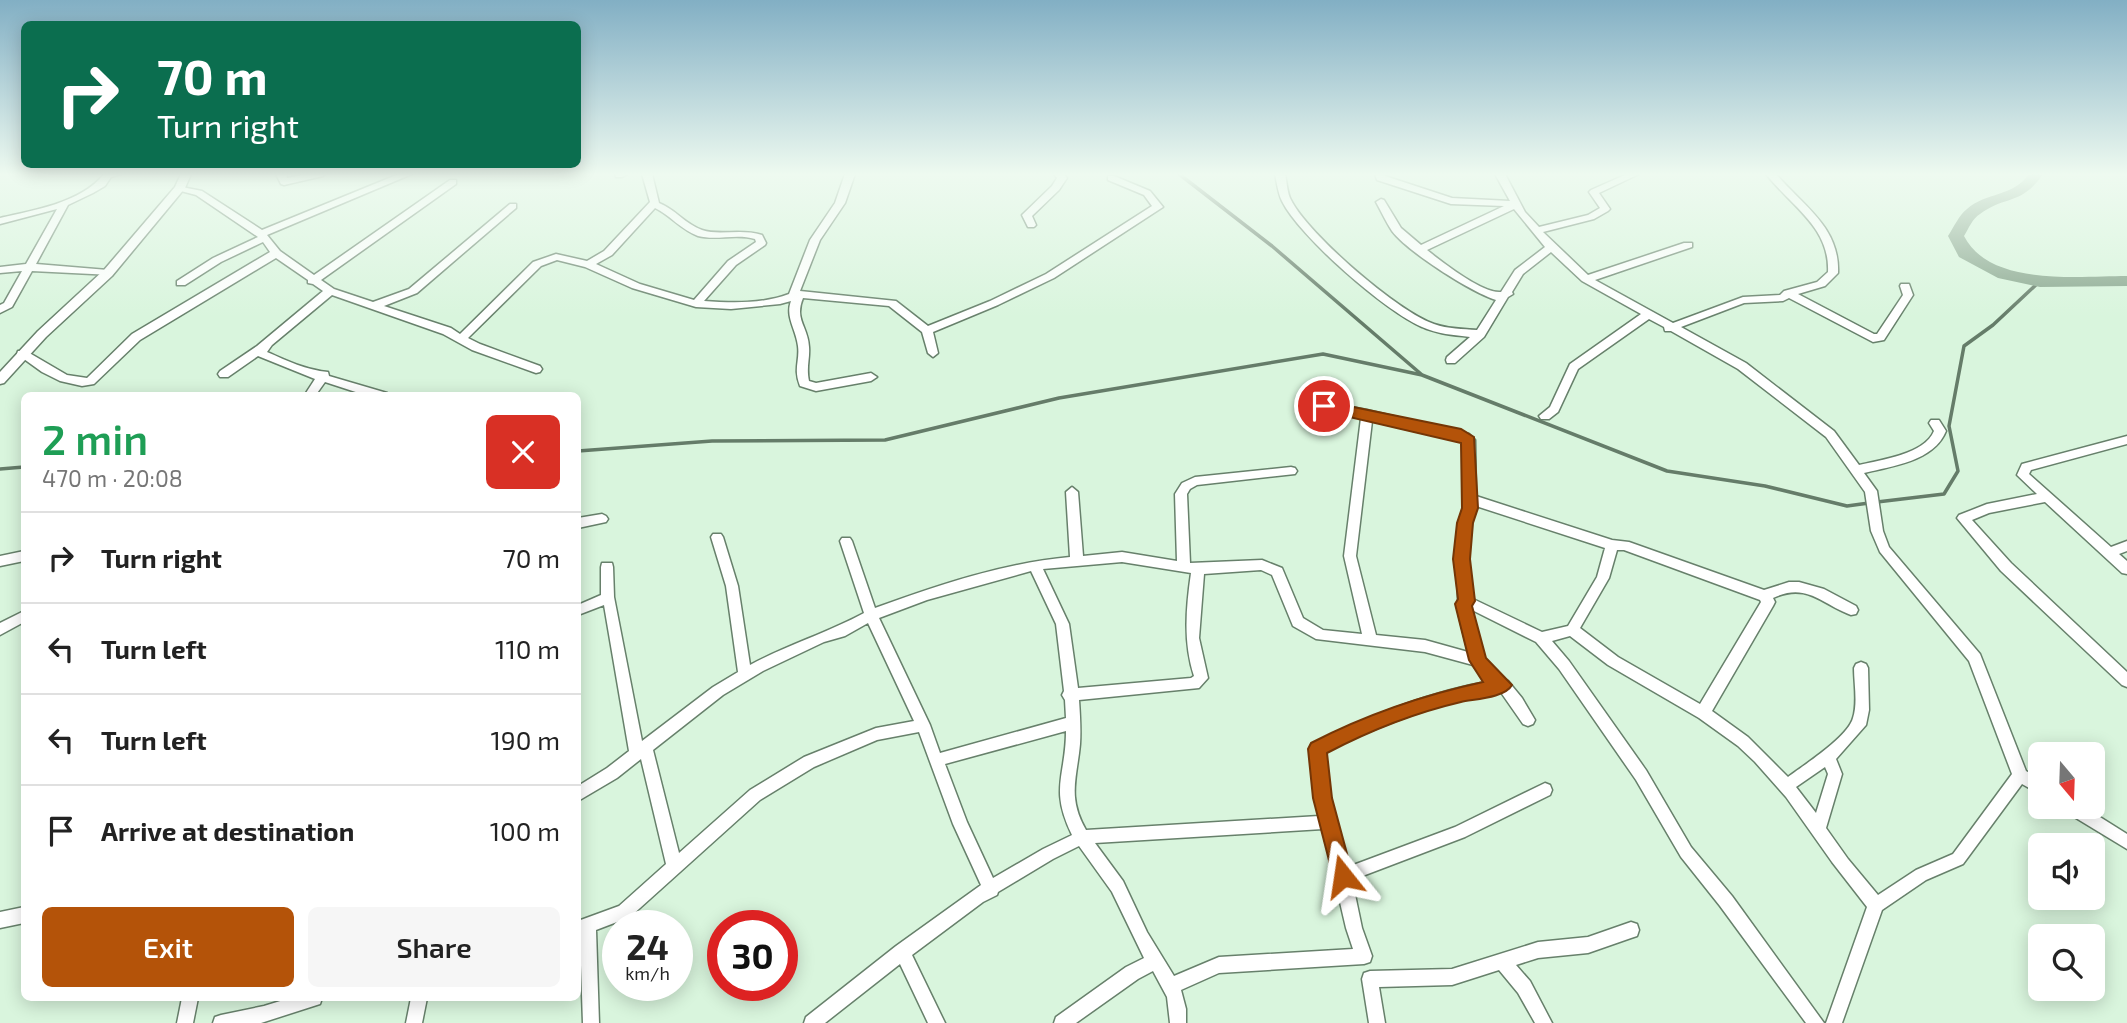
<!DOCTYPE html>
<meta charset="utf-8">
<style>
:root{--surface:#fff;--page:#f6f6f6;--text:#222;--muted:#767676;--line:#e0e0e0;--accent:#b45309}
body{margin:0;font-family:"Exo 2",sans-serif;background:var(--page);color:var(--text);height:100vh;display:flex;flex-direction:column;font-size:26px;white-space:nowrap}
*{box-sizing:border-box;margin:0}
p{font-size:23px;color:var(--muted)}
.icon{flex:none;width:38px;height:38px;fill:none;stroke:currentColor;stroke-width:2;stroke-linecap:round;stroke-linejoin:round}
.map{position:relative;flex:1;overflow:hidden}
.details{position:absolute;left:21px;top:392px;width:560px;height:609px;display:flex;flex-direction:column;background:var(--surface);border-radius:10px;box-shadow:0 4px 18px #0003}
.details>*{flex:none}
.banner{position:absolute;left:21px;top:21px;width:560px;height:147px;border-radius:10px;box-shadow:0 4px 18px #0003;background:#0b6e4f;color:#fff;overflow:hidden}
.needle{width:46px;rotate:161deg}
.tools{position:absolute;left:2028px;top:742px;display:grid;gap:14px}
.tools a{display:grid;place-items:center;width:77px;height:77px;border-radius:10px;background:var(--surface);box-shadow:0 4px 18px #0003;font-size:35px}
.speed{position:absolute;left:602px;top:910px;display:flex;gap:14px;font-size:35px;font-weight:700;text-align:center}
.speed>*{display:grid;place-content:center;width:91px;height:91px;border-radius:50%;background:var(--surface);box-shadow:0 4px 18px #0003;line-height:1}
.speed small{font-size:18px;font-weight:400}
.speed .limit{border:10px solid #d22;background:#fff;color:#111}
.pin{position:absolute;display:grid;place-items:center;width:60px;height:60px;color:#fff;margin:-30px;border:4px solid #fff;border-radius:50%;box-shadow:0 2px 7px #0007}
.me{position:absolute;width:77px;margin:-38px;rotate:345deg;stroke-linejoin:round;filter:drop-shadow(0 0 5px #0008)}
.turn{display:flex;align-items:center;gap:24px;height:147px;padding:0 21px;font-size:32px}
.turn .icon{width:91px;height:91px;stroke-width:2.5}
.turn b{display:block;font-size:49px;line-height:60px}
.round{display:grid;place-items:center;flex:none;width:74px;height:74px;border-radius:10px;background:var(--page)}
.summary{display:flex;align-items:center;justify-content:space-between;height:119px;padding:0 21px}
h1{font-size:42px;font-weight:600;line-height:52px;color:#1e9e55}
.cta{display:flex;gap:14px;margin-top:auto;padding:14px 21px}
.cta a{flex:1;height:80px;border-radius:10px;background:var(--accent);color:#fff;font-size:28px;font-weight:600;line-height:80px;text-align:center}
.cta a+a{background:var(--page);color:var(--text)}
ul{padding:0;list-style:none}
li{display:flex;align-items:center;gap:21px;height:91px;padding:0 21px;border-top:2px solid var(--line)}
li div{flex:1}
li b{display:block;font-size:26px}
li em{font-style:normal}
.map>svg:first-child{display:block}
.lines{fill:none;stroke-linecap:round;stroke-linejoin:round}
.stream{stroke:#657c69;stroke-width:3.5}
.river{fill:#8aa78f;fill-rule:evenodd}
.minor-casing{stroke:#67806b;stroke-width:3}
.tertiary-casing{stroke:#67806b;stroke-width:3}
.minor{fill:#fff;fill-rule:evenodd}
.tertiary{fill:#fff;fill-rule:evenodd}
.route{fill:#b45309;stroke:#753606;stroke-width:2}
</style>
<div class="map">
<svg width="2127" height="1023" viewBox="0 0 2127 1023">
<rect width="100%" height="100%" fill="#d9f5dd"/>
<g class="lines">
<!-- stream -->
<g class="stream">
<path d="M1179,174L1272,246L1421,374"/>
<path d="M578,451L712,441L885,440L1059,398L1323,354L1422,375L1667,471L1765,486L1847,506L1869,503"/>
<path d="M0,469L24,467"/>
<path d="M1877,502L1944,494L1958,471L1949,426L1964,346L1993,325L2039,282"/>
</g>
<!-- river -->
<path class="river" d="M2029,174H2043C2021,206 2005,195 1980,214C1972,219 1969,228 1964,236C1990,287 2078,276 2127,276V286L2040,287L1998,278L1959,257L1948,236C1954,227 1959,215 1967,209C1986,192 2013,197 2029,174Z"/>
<defs>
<g id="minor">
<path d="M104,174H121L111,177L105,186L93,193L68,205L36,264L108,270L112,271V275L32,271L12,307L0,313V305L4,303L22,271L0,273V267L26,264L57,209L0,224V218C34,210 81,203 104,174Z"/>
<path d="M276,174H286L287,178L308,174H325L323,176L284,185L281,184Z"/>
<path d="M399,174H412L267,235L280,251L314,275L450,180H456V184L321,280L334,289L373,302L409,289L510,204H516V208L417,293L384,306L451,328L460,334L533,262L556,254L587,261L604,251L650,202L642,174H652L659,203C675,209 685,224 702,230C720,236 741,228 762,235L766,243L765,245L736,265L704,301C732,303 763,304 789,294L810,240L835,203L845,174H855L845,203L820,240L800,291L896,301L928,326L990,301L1046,274L1152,206L1144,195L1108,180V176H1114L1150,191L1163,207L1054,278L998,305L933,332L938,353L933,357L928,353L922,332L889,306L803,298C794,320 808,326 809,347C810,359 806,367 809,381L816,383L871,373L877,377L871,381L816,391L800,386C793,368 800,361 798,346C796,329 785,317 791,301L780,304L731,309L696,307L632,288L585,267L557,260L541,266L468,338L480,344L540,366L542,369L540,372L536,373L472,350L443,334L332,295L272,345L267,352C288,361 306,370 328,372L329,376L387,393L388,396H368L325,382L315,396H304L315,379L258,356L228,377H220L218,374L220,371L257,346L323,291L313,284L308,283V280L276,258L140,340L94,384L82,386L60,381L42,372L17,354L18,351H26L67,375L87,378L132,334L270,252L263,242L221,262L185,285H177V281L213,258L258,237L196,195L177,190V186L202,191L262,230ZM655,208C670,215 681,230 698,236C717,241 736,233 755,239L756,242L728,261L694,300L640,284L596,264L612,255Z"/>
<path d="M615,174H628L622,177H616Z"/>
<path d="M1054,174H1064L1067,178L1059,190L1032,216L1036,225L1034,227H1028L1022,215L1052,186L1057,178Z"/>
<path d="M1275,174H1285C1287,183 1287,193 1291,200C1308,234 1398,312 1434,324C1448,329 1463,329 1477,330L1496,300C1471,292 1408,252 1392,231C1386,222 1381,211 1376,202L1381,199L1384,200L1401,228L1421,245L1504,206L1451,204L1377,180L1375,174H1385V176L1452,198L1510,201L1495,174H1505L1525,212L1539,227L1588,215L1600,208L1589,192L1591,190L1627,174H1639L1599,193L1610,209L1608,211L1594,219L1543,232L1588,275L1684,243H1692V247L1595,280L1673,323L1743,297L1780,295L1784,291L1817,282L1828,272C1830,227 1791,206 1766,174H1776C1803,206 1840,227 1838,273L1825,286L1798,294L1874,334H1877L1903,295L1900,286L1901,284H1909L1913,295L1884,340L1873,342L1789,298L1783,301L1744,303L1681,327L1746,363L1834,431L1859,465C1881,460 1925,454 1934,431L1929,423L1931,420H1939L1946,431C1934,461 1893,466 1864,473L1877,491L1883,531L1889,547L1980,654L2026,771L2040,779V794L2022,784L1963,864L1926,880L1882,910L1842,1023H1826L1867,907L1832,862L1786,797L1755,762L1738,746L1699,718L1608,665L1570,636L1552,641L1569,661L1646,770L1691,847L1732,896L1824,1023H1806L1720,906L1681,857L1636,780L1559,669L1536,642L1472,610L1483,658L1493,672L1508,681L1522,698L1535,720L1533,724L1528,726L1523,724L1500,691C1438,703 1381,724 1325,752L1329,798L1348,867L1455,827L1545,783L1550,785L1552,790L1550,795L1465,837L1352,880L1362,928L1372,956L1370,962L1364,964L1219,973L1181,990L1186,1009V1023H1170L1167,997L1153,971L1138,979L1076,1023H1054L1056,1017L1126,967L1144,958L1112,892L1079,846L1053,859L998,892L997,895L983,902L912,955L945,1023H928L900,964L825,1023H804L806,1017L896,946L981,885L953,824L919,732L877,740L814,767L760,800L630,917L596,930L599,1023H583L580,936L578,937V921L619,906L666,864L641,759L617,778L578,801V786L607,768L629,751L604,605L578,615V605L601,595V567L602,563H612L613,567L614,597L642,741L713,687L738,672L726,586L711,537L713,534H721L723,537L738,586L750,665C787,645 827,633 864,613L840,541L842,538H850L852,541L875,608C938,585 1004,563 1070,557L1066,492L1072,487L1078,492L1083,556L1122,552L1177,561L1175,494L1182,483L1195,477L1291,467L1295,468L1297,471L1295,474L1197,485L1190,489L1187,494L1190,563L1262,560L1282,568L1303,618L1323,630L1362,634L1344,556L1361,418L1320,409L1318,406L1324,402L1367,410L1469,434L1475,440L1476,496L1612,540L1629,542L1764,590L1789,582H1799L1824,589L1856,606L1858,610L1856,614L1851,615C1821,604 1807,582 1773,598L1775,602L1773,606L1712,711L1748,737L1788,777C1804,765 1848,737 1853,718C1858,703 1854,684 1854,668L1856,664L1861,662L1866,664L1868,668L1869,710L1866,725L1836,759L1842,774L1826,828L1848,859L1878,895L1916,870L1953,854L2012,774L1969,661L1880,552L1871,531L1865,492L1826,437L1738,369L1671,331H1665L1664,327L1649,319L1578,369L1558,412L1549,419H1541L1539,416L1550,407L1570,364L1641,314L1582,281L1551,252L1523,274L1512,292L1513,294L1508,297L1484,337L1455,363H1447L1446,360L1447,357L1470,337C1454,335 1437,334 1422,327C1386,312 1299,236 1282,201C1278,193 1277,183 1275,174ZM1514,209L1545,247L1515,270L1501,292C1483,294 1442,262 1427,250ZM1372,421L1432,435L1456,438L1463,442L1464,508L1458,523L1456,560L1459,616L1468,652L1425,640L1376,635L1356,556ZM1476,506L1605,548L1597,577L1568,626L1542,632L1471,598L1468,560L1470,523ZM1617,550H1624L1760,600L1761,602L1700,704L1618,657L1580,628L1609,578ZM1122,562L1191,573C1186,608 1183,642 1194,676L1191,678L1078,688L1069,624L1043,569ZM1261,570L1272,575L1293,626L1316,639L1425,652L1473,665L1486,682C1425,693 1367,717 1312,744L1310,749L1315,798L1319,816L1086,830C1067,797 1077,778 1080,744C1081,730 1080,715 1079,700L1199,688L1208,678L1199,638L1204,574ZM1031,571L1056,624L1064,691L1062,695L1065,700L1066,718L940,753L930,725L879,618L927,600ZM868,623L914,721L876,728L804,757L750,790L679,853L653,750L723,695L763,671L824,642L845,636ZM1066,731C1066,776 1049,788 1072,835L1043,849L993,878L967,822L945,764ZM1825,767L1828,774L1816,813L1796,787ZM1323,829L1346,928L1353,949L1219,957L1174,976L1147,932L1123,881L1095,843Z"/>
<path d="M2127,436V444L2031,470L2029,474L2111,547L2127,541V551L2119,554L2127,561V574L2122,573L2045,502L1989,513L1972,520L2011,563L2127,672V687L2122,685L2001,571L1957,518L1959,515L1987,504L2037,494L2017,475L2022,464Z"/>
<path d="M602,514L606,516L608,519L606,522L578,528V518Z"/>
<path d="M24,551V561L0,566V556Z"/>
<path d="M24,611V622L0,635V623Z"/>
<path d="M2064,807H2084L2127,834V849L2066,812Z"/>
<path d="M24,907V923L0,928V912Z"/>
<path d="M1631,922L1637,924L1639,930L1637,936L1631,938L1588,953L1538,958L1516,965L1530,981L1552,1023H1535L1518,993L1499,970L1452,985L1379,987L1385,1023H1369L1362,979L1364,973L1370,971L1452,969L1538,942L1588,937Z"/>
<path d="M182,998H198L193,1023H177Z"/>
<path d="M290,998H322L320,1004L261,1023H213L215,1017L221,1015L264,1006Z"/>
<path d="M411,998H427L422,1023H406Z"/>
</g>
<path id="tertiary" d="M181,174H191L185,188L112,276L46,337L4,383L0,384V372L38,331L104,270L175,187Z"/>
</defs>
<!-- minor casing -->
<use href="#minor" class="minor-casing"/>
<!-- tertiary casing -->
<use href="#tertiary" class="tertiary-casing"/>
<!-- minor -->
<use href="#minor" class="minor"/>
<!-- tertiary -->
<use href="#tertiary" class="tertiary"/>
</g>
<!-- sky -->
<linearGradient id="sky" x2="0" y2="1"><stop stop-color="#82afc4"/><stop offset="0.55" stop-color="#eefaf0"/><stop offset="1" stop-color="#eefaf0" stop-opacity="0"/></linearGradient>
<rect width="2127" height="317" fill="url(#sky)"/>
<!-- route -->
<path class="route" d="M1324,401L1461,429L1474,437L1478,508L1473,523L1470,559L1475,601L1472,606L1486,658L1512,685C1505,698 1474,699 1461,702C1414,713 1369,731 1327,753L1332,798L1353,876L1350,883L1343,886L1336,883L1333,876L1313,798L1308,749L1311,743C1365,715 1423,695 1483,682L1469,660L1455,604L1458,599L1453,559L1457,523L1462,508L1461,443L1319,410L1317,406Z"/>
</svg>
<div class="tools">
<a><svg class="needle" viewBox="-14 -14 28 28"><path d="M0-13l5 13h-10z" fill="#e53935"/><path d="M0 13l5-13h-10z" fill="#767676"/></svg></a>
<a><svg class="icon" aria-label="sound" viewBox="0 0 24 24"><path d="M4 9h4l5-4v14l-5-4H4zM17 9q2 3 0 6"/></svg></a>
<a><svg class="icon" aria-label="search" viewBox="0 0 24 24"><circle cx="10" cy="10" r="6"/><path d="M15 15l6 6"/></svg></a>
</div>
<div class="speed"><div>24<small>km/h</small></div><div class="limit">30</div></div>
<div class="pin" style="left:1324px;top:406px;background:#d93025"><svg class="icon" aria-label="arrive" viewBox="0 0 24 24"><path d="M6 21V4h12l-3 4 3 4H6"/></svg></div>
<svg class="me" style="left:1343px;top:876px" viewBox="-20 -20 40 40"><path d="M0-17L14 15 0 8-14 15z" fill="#b45309" stroke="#fff" stroke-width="4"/></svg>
<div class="banner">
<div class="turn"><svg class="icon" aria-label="right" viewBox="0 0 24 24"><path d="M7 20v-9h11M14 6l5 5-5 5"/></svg><div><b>70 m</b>Turn right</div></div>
</div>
<section class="details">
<div class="summary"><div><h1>2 min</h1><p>470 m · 20:08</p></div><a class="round" style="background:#d93025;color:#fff"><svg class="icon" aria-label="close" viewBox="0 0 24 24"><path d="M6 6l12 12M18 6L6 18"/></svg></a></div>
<ul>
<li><svg class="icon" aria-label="right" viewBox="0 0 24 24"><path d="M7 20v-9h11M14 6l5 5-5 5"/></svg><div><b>Turn right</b></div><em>70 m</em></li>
<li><svg class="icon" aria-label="left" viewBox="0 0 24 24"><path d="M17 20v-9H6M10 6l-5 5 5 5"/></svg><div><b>Turn left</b></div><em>110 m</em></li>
<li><svg class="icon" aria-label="left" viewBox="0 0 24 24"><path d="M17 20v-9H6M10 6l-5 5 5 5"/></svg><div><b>Turn left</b></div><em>190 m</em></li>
<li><svg class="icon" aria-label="arrive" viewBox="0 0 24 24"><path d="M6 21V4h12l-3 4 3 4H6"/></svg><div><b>Arrive at destination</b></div><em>100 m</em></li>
</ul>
<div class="cta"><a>Exit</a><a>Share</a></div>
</section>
</div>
